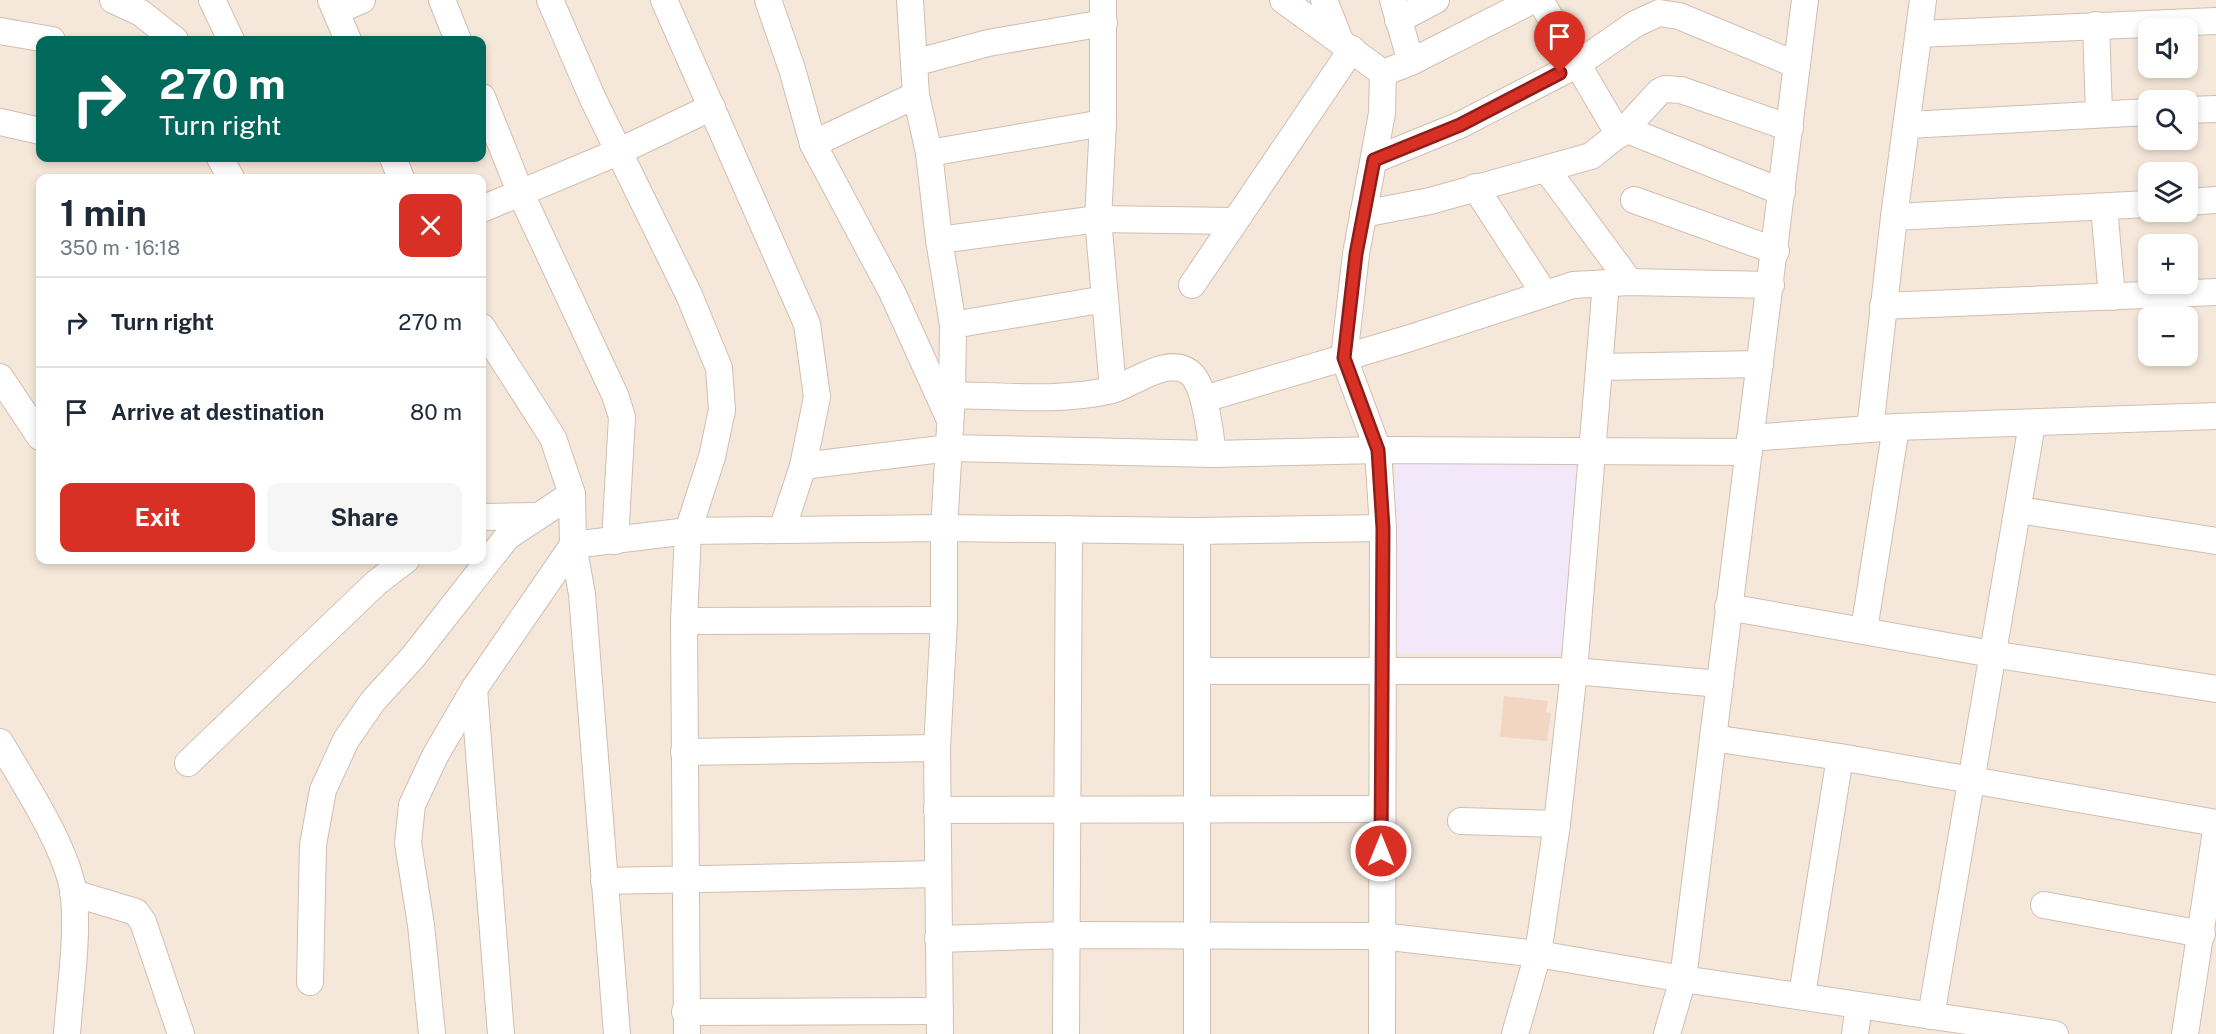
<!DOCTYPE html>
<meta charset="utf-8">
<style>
:root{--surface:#fff;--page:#f6f6f7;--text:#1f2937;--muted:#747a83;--line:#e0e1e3;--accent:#d93025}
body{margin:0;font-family:"Public Sans",sans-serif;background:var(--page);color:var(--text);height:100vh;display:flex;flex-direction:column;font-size:22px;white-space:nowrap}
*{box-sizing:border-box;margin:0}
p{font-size:20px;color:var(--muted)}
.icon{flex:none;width:33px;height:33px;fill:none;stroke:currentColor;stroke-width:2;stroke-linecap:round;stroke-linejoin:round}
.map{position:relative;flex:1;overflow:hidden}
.sheet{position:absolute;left:36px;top:174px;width:450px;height:390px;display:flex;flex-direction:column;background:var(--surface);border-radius:12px;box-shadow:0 3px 9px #0003}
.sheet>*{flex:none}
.top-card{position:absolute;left:36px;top:36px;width:450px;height:126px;border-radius:12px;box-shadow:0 3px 9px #0003;background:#00695c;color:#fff;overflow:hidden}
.fabs{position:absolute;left:2138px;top:18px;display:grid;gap:12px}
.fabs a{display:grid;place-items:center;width:60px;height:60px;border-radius:12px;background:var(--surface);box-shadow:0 3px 9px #0003;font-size:30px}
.pin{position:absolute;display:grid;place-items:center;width:51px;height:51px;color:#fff;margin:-62px -26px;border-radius:50% 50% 50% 0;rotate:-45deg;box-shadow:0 0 6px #0007}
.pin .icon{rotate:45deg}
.me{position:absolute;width:66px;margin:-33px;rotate:0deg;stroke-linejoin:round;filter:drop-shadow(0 0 4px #0008)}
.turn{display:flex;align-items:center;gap:21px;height:126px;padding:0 24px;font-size:27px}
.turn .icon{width:78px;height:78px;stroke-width:2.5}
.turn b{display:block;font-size:42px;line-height:51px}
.round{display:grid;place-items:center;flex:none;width:63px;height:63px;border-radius:12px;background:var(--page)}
.head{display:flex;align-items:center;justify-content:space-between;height:102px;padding:0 24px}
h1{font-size:36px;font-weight:700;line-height:45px}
.cta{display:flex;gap:12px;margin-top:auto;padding:12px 24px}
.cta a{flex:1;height:69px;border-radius:12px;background:var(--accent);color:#fff;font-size:24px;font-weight:700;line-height:69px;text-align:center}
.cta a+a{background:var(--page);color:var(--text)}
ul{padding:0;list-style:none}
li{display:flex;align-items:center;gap:18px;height:90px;padding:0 24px;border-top:2px solid var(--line)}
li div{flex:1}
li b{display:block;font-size:22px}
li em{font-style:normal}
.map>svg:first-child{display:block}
.residential{fill:#f5e8da;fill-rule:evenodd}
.education{fill:#f3e8fa}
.building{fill:#f3d5c3}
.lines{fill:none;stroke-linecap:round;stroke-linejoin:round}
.minor-casing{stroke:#d1beb0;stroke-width:28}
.minor{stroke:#fff;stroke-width:26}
.route-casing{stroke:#8d1f18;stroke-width:15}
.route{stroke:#d93025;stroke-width:10}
</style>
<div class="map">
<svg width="2216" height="1034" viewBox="0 0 2216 1034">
<rect width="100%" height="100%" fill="#fdf6ec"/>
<!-- residential -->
<path class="residential" d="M0,0H2216V1034H0ZM2148,28H2187V68H2148ZM40,40H482V158H40ZM2148,100H2187V140H2148ZM2148,172H2187V212H2148ZM40,178H482V560H40ZM2148,244H2187V284H2148ZM2148,316H2187V356H2148Z"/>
<!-- education -->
<path class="education" d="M1588,450L1567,654L1392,653L1396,454Z"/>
<!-- building -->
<path class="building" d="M1504,696L1548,701L1546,712L1551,713L1547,741L1500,737Z"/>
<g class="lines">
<defs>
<g id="minor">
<path d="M113,0L141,13L175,40"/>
<path d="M212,0L231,40"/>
<path d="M331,0L348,40"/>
<path d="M442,0L458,40"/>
<path d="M550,0L593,99L689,295L719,368L722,410L712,457L688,531L684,621L687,1034"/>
<path d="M664,0L807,324L817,397L803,466L782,530"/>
<path d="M768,0L792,69L813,144L892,292L949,418"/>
<path d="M910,0L916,95L929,153L939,240L953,325L952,395L944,528V620L937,748L940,1034"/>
<path d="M1103,0V123L1098,219L1113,389"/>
<path d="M1283,0L1383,73L1411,62L1533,0"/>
<path d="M1324,0L1339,38"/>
<path d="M1393,0L1411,62"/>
<path d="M1540,0L1619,135"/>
<path d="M336,11L362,0"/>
<path d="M1398,20L1436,0"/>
<path d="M2096,25L2099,114"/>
<path d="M0,31L52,40"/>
<path d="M1919,34L2216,21"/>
<path d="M914,63L988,43L1104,23"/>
<path d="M482,97L521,194L615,395L622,417L615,541"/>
<path d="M2187,110L2216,109"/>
<path d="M0,122L40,131"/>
<path d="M1908,125L2148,112"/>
<path d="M1625,129L1782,192"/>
<path d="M813,144L916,95"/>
<path d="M929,153L1103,123"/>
<path d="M220,158L231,178"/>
<path d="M393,158L401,178"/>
<path d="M1374,160L1460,125L1576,65L1635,24L1659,13L1679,16L1797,65"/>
<path d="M1547,170L1630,282"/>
<path d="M1475,187L1544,293"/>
<path d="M1634,200L1776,251"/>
<path d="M2187,202L2216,200"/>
<path d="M2104,207L2112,297"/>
<path d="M482,209L618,152L712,107"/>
<path d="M1363,214L1430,201L1591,156L1625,129L1659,92L1665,89L1681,90L1790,128"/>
<path d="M1894,217L2148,204"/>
<path d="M939,240L1098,219L1235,221"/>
<path d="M1192,285L1352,49"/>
<path d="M1883,306L2216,292"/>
<path d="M953,325L1105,299"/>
<path d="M482,327L553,438L572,494L573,545L582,594L617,1034"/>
<path d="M1599,367L1760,364"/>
<path d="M0,377L40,437"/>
<path d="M952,395C1005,396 1060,402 1112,390C1133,384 1168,356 1189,372C1206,384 1210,435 1213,454"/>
<path d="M1204,399L1407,339L1573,285L1630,282L1771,285"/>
<path d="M1870,429L1894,217L1923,0"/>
<path d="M1750,438L1896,427L2216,416"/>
<path d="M803,466L949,448L1213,454L1378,450L1749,452"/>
<path d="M2019,510L2216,541"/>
<path d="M482,517L537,516"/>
<path d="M1197,531V1034"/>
<path d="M1728,607L1992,654L2216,689"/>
<path d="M684,621L944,620"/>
<path d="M1864,630L1896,427"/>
<path d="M1197,671H1574L1720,684"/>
<path d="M474,689L501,1034"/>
<path d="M1713,738L1840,757L2216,823"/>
<path d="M0,742C23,781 69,851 74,896C78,941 70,989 67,1034"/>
<path d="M684,752L937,748"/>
<path d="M188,763L376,583L406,560"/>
<path d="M937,810L1381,809"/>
<path d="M1461,821L1557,824"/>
<path d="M604,881L938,874"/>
<path d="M73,893L136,912L143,922L181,1034"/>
<path d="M2044,905L2202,934"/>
<path d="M938,939L1068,935L1381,936L1538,954L1683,979L2055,1034"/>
<path d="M310,982L313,845L323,790L346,740L373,701L413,657L507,537L572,494"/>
<path d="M1802,995L1840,757"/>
<path d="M685,1012L940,1011"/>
<path d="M1931,1016L2032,424"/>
<path d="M432,1034L421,925L408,843L412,805L435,756L474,689L573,545L688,531L944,528L1197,531L1383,528"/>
<path d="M1066,1034L1069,529"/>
<path d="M1382,1034L1383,528L1378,450L1344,358L1356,254L1382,113L1383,73"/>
<path d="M1515,1034L1538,954L1557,824L1574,671L1606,283"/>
<path d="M1667,1034L1683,979C1723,653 1765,326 1805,0"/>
<path d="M1855,1034L1859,1006"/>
<path d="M2185,1034L2216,831"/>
</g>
</defs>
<!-- minor casing -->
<use href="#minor" class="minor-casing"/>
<!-- minor -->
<use href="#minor" class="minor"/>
</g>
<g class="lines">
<defs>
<path id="route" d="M1381,851L1383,528L1378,450L1344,358L1356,254L1374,160L1460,125L1560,73"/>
</defs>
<!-- route casing -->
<use href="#route" class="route-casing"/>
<!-- route -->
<use href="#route" class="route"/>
</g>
</svg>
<div class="fabs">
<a><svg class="icon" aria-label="sound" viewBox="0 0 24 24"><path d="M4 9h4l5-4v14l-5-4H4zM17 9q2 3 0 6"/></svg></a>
<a><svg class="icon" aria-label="search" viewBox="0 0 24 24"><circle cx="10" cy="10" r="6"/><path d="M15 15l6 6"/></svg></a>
<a><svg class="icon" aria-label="layers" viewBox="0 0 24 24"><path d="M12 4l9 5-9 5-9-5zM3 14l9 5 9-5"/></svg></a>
<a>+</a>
<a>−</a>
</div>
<div class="pin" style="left:1560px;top:73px;background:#d93025"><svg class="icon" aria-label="arrive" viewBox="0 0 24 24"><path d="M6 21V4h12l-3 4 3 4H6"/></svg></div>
<svg class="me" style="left:1381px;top:851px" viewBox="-20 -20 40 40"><circle r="17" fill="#d93025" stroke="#fff" stroke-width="3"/><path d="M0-11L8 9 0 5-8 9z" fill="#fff"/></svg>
<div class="top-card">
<div class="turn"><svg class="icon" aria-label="right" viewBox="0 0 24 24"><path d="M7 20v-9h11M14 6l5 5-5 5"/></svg><div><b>270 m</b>Turn right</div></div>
</div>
<section class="sheet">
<div class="head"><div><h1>1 min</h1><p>350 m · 16:18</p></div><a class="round" style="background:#d93025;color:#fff"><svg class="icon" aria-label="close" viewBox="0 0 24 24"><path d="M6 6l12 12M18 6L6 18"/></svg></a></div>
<ul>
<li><svg class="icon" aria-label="right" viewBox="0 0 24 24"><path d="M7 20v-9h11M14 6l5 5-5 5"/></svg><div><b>Turn right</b></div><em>270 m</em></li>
<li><svg class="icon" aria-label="arrive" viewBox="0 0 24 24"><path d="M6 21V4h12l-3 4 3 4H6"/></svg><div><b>Arrive at destination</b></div><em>80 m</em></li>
</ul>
<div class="cta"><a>Exit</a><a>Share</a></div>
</section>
</div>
